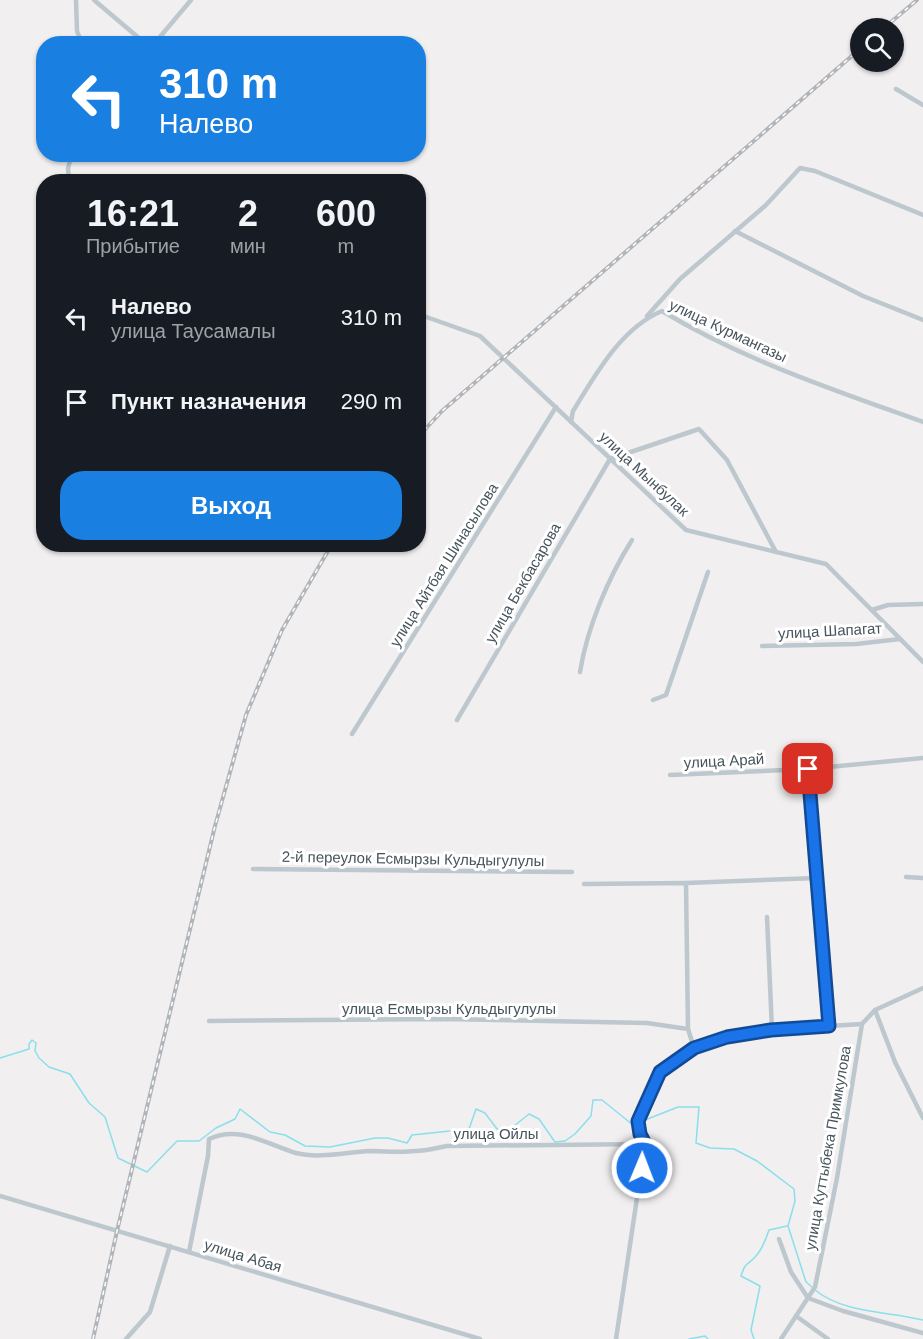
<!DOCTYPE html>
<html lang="ru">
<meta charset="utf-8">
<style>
:root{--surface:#171b24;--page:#20242c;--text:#f1f3f6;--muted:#9ea1a6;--accent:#197fe1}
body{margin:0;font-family:Helvetica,sans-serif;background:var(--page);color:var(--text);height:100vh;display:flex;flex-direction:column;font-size:22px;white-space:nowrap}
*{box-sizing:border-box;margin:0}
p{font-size:20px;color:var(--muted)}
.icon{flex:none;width:33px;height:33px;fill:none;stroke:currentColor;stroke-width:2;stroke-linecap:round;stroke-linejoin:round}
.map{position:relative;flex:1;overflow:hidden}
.sheet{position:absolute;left:36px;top:174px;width:390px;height:378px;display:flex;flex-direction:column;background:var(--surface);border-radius:24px;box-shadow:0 2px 4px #0004}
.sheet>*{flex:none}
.banner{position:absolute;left:36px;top:36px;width:390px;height:126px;border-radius:24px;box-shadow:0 2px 4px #0004;background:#197fe1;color:#fff;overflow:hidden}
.buttons{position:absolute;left:850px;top:18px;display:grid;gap:12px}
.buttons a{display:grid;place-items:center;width:54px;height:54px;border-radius:50%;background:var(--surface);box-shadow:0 2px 4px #0004;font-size:30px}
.pin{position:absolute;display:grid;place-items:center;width:51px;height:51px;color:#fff;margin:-26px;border-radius:12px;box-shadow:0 3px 9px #0006}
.me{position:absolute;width:66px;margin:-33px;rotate:1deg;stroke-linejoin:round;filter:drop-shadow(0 0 4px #0008)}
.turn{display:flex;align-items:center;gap:21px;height:126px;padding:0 24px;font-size:27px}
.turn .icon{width:78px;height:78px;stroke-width:2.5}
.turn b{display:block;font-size:42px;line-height:51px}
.eta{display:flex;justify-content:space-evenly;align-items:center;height:102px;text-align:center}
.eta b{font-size:36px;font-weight:600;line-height:42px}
.action{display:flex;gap:12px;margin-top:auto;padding:12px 24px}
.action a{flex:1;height:69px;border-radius:24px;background:var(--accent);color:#fff;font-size:24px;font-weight:600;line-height:69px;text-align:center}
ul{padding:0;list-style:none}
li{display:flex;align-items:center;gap:18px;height:84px;padding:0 24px}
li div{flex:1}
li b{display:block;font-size:22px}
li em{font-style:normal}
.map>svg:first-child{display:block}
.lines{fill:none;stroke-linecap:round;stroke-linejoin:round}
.stream{stroke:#8adfec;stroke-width:1.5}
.minor{stroke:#bdc7ce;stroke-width:4.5}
.rail-casing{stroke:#b1b5b9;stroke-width:4}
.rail{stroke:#fff;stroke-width:1.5;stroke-dasharray:4.5;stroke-linecap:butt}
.route-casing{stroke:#114b97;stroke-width:15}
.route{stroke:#1a73e8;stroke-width:10}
.labels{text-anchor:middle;stroke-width:6;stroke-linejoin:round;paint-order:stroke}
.street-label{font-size:15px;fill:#47545c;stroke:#fff}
</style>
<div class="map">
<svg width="923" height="1339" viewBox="0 0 923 1339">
<rect width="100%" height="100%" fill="#f1efef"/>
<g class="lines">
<!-- stream -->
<g class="stream">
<path d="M0,1058L29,1049V1044L32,1040L36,1043L35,1051L39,1058L49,1067L70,1074L89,1103L105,1117L118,1158L147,1172L177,1141H199L216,1128L235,1119L240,1109L270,1132L285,1135L305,1146L330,1147L375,1138H388L407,1143L412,1135L469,1129L476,1109L485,1113L497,1129L509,1130L529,1114L539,1119L555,1142L565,1141L575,1134L591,1116L593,1100H602L633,1125L636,1124"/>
<path d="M640,1122L678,1107H699L696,1143L710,1148L734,1149L757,1161L794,1189L795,1201L788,1226L806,1282L812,1287"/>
<path d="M815,1290C845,1314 888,1311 923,1320"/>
<path d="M689,1339L705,1336L708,1339"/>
<path d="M754,1339L751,1330L760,1286L741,1276C746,1261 746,1267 755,1257C762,1250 766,1239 769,1230L787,1226"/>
</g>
<!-- minor -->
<g class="minor">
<path d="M76,0L77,31L82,44"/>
<path d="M94,0L146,44"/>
<path d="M154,44L191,0"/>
<path d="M896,89L923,105"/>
<path d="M69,182L68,168L72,154"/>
<path d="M735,231L863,296L923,320"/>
<path d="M418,314L480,336L686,530L826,564L923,662"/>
<path d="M647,316L680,279L766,205L800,168L815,171L923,215"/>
<path d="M571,422L573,411C596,374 621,328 662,311C743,360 834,390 923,422"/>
<path d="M872,610L888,605L923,604"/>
<path d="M762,646L856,644L900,639"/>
<path d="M580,672C587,628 608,578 632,540"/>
<path d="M653,700L666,695L708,572"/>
<path d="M457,720L610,459L699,429L727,460L776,552"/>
<path d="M352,734L556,407"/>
<path d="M808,769L829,1026L862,1024"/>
<path d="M670,775L808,769L923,758"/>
<path d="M253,869L572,872"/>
<path d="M906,877L923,878"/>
<path d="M686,883L817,878"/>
<path d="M584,884L686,883L688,1029"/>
<path d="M767,917L772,1030"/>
<path d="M875,1010L895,1062L923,1118"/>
<path d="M209,1021L443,1019L647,1023L688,1029L694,1048"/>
<path d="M0,1196L480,1339"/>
<path d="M779,1239L791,1272L808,1298L843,1311L923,1333"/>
<path d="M189,1252L208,1156L209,1139C239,1125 267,1144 296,1153C319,1159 347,1152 369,1151C385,1151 400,1153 415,1151C426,1151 436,1148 447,1146L645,1144L640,1134L638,1121L660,1072L694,1048L727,1037L772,1030L829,1026"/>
<path d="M796,1316L828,1339"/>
<path d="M126,1339L150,1312L170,1246"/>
<path d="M616,1339L645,1144"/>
<path d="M781,1339L815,1287L837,1178L862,1024L875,1010L923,988"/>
</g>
<defs>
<g id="rail">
<path d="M884,28L917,0"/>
<path d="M418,437L442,411L861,48"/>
<path d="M93,1339L117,1231L215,826L246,715L282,630L332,544"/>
</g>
</defs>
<!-- rail casing -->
<use href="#rail" class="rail-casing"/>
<!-- rail -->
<use href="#rail" class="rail"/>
</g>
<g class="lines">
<defs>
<path id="route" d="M642,1168L645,1144L640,1134L638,1121L660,1072L694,1048L727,1037L771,1030L829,1026L808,769"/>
</defs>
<!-- route casing -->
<use href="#route" class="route-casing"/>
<!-- route -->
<use href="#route" class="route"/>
</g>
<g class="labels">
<!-- street labels -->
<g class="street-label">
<text transform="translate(728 331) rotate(25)" y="5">улица Курмангазы</text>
<text transform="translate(644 474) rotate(43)" y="5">улица Мынбулак</text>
<text transform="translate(444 565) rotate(-58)" y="5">улица Айтбая Шинасылова</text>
<text transform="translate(523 583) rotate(-60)" y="5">улица Бекбасарова</text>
<text transform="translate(830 631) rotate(-3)" y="5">улица Шапагат</text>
<text transform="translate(724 761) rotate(-3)" y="5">улица Арай</text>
<text transform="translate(413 859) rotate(1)" y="5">2-й переулок Есмырзы Кульдыгулулы</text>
<text x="449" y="1014">улица Есмырзы Кульдыгулулы</text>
<text x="496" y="1139">улица Ойлы</text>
<text transform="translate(828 1148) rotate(-80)" y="5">улица Куттыбека Примкулова</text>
<text transform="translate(243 1256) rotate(17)" y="5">улица Абая</text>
</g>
</g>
</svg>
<div class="buttons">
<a><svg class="icon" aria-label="search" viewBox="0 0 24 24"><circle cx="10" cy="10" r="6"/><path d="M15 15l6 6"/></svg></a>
</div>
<div class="pin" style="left:808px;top:769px;background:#d93025"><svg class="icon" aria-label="arrive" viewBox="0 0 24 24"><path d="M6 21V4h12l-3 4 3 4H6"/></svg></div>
<svg class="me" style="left:642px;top:1168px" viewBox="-20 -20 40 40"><circle r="17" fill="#1a73e8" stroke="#fff" stroke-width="3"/><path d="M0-11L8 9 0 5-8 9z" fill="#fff"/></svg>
<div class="banner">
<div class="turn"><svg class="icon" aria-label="left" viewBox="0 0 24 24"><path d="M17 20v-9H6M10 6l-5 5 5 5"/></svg><div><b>310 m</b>Налево</div></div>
</div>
<section class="sheet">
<div class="eta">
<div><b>16:21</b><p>Прибытие</p></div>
<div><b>2</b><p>мин</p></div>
<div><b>600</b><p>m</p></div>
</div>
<ul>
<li><svg class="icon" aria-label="left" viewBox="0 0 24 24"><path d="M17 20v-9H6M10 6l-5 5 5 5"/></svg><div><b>Налево</b><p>улица Таусамалы</p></div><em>310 m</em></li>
<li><svg class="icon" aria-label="arrive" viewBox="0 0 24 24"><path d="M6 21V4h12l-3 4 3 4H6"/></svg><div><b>Пункт назначения</b></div><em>290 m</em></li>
</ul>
<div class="action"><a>Выход</a></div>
</section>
</div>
